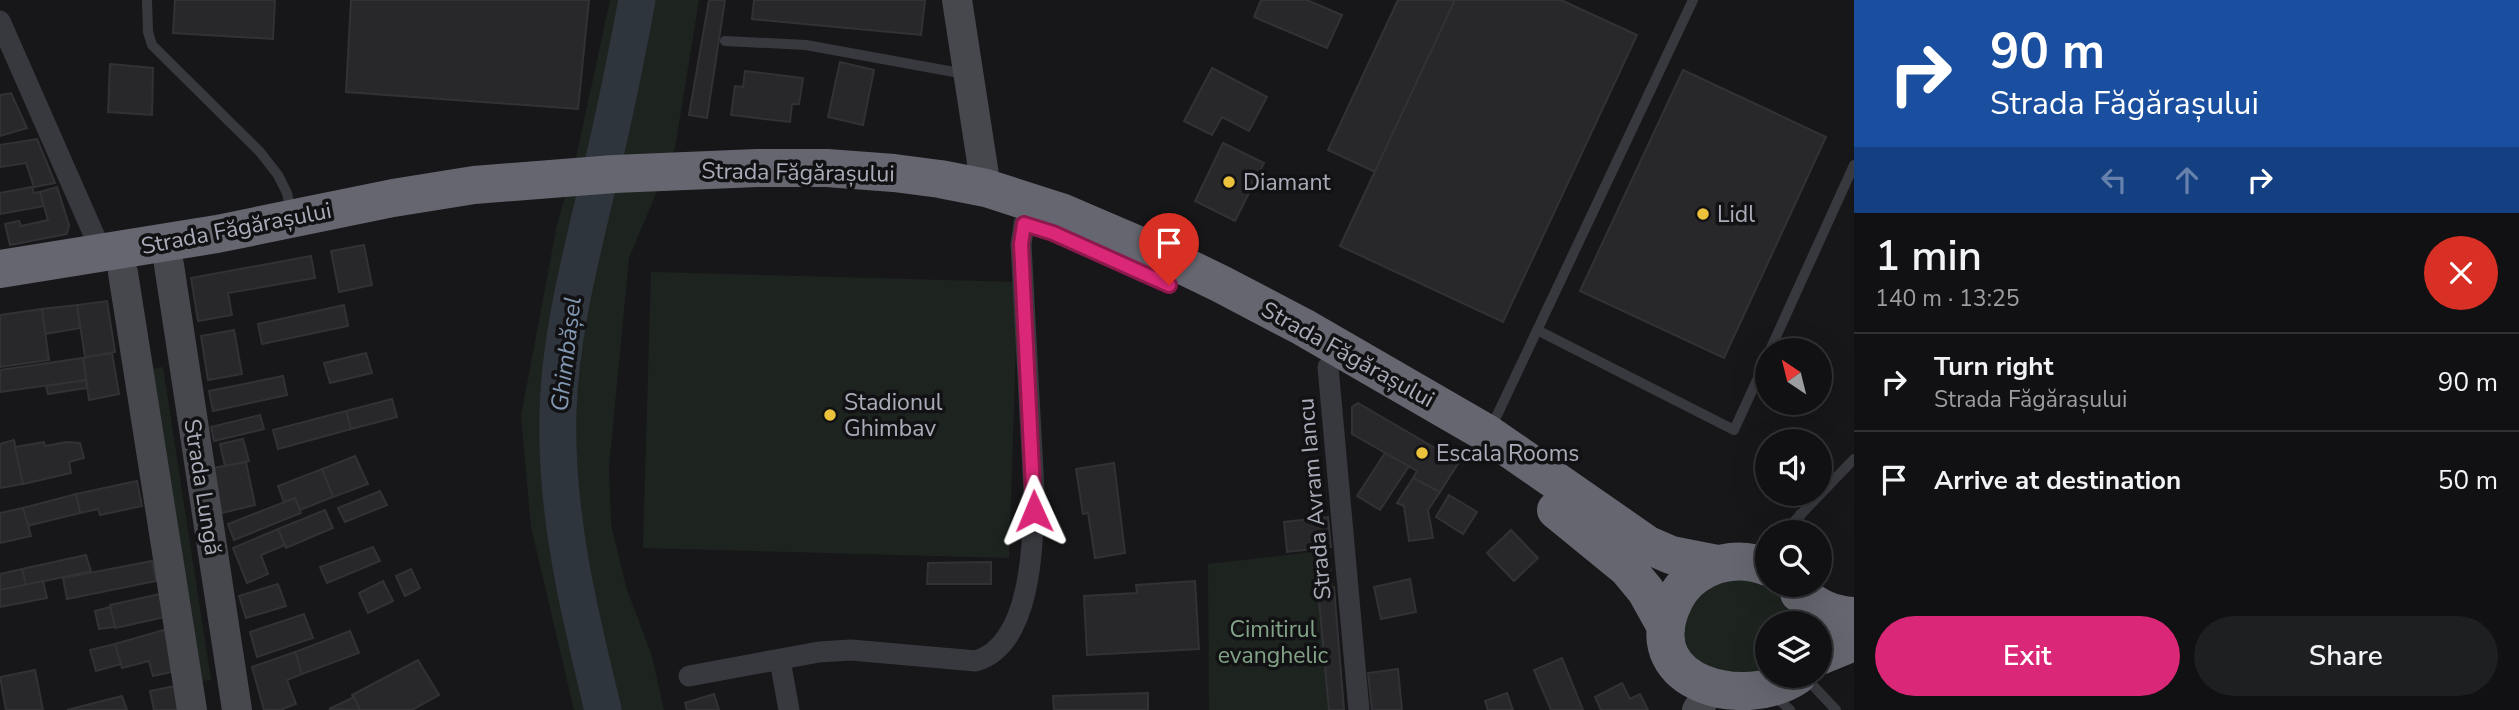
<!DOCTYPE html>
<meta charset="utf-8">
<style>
:root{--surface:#111113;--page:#1e1f21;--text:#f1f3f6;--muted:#9c9da0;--line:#303133;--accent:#db2777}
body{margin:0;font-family:"Nunito Sans",sans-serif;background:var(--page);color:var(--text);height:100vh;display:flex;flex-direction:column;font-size:26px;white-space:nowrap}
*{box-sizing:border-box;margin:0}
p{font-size:23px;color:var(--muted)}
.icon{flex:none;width:38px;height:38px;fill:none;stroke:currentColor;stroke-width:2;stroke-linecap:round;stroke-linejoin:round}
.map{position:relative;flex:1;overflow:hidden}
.drawer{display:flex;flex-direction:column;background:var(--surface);width:665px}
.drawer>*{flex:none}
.banner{background:#1a4fa0;color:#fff;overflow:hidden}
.needle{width:46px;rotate:325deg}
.tools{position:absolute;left:1755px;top:338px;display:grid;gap:14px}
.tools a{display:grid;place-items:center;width:77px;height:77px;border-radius:50%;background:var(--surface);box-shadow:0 7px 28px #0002,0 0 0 2px var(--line);font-size:35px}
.pin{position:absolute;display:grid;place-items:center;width:60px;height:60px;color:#fff;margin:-72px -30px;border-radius:50% 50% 50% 0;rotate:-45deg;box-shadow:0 0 7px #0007}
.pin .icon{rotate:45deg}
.me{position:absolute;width:77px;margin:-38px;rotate:359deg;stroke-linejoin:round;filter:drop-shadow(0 0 5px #0008)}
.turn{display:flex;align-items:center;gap:24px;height:147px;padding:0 21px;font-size:32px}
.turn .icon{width:91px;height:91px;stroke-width:2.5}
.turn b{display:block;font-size:49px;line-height:60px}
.lanes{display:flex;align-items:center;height:66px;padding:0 21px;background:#0003;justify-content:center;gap:35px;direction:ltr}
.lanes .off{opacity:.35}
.round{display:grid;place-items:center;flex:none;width:74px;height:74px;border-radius:37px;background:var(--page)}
.head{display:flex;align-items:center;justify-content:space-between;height:119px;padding:0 21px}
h1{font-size:42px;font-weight:600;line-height:52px}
.action{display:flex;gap:14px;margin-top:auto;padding:14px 21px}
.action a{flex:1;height:80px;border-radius:42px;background:var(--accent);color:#fff;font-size:28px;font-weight:600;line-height:80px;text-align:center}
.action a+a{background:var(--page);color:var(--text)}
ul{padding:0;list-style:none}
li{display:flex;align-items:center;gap:21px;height:98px;padding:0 21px;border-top:2px solid var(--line)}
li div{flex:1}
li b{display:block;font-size:26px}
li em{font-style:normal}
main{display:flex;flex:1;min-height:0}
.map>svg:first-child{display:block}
.green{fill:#1d241f}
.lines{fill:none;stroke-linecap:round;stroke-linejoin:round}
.river{stroke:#2e353d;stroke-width:37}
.building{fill:#28272a;stroke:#323135;stroke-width:2}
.lane{stroke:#38393e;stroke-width:10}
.street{stroke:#38393e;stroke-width:21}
.secondary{stroke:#46484e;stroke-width:30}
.highway{stroke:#65666f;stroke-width:38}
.route-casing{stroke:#8e194d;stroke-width:18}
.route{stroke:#db2777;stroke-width:12}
.poi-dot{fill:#ecc13c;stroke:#121214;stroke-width:2.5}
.labels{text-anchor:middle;stroke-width:7;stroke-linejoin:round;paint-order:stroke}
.street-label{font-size:23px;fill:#aaadb9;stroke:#121214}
.poi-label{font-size:23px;fill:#aaadb9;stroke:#121214;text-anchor:start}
.park-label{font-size:23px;fill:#82a387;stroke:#121214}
.water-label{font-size:24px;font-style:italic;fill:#8298b2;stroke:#121214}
</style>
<main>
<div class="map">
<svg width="1854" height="710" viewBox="0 0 1854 710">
<rect width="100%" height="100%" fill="#171719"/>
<!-- green -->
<g class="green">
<path d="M610,0H699L675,148L629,258L609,466L611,524L626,587L652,656L664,710H574L531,527L521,416L557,225L576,158Z"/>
<path d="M651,272L1018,282L1009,558L643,548Z"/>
<path d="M163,367L211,680L200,681L152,369Z"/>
<path d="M1330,550L1344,710H1209L1208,564Z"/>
<path d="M1731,576C1764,583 1786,585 1795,623H1768V676L1718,687L1682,645C1688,597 1688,597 1731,576Z"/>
</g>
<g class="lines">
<!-- river -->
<path class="river" d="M603,710C579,612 555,513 558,412C560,338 579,264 596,192C612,129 625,64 637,0"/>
</g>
<!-- building -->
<g class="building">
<path d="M175,0H275L273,39L173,33Z"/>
<path d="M351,0H589L578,109L346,92Z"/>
<path d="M709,0H725L707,118L689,115Z"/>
<path d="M754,0H925L921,35L752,19Z"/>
<path d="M1261,0H1307L1342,15L1327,48L1254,17Z"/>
<path d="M1398,0H1455L1375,172L1328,150Z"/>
<path d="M1455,0H1561L1637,35L1503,322L1340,246Z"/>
<path d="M840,62L874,70L863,125L828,117Z"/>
<path d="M110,64L153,68L152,115L108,112Z"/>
<path d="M1212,68L1267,97L1249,131L1222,117L1212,135L1184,121Z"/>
<path d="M1683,70L1826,137L1724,358L1580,291Z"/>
<path d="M745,71L803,78L799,104H792L790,122L731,115L735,86L743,87Z"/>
<path d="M11,93L27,128L0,136V95Z"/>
<path d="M37,139L55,183L34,187L26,163L0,167V145Z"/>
<path d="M1223,143L1264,163L1235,221L1195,201Z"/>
<path d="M32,187L34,193L40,192L44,206L0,214V193Z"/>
<path d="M57,187L69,225L67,234L10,245L5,224L19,221L21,226L48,220L40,192Z"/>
<path d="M364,245L372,285L339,292L331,251Z"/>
<path d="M311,256L315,278L228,293L232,315L198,321L191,278Z"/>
<path d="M107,301L115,352L85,357L77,305Z"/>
<path d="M77,305L80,328L45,334L42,309Z"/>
<path d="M344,305L348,326L262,344L258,324Z"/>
<path d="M42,309L49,360L0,367V315Z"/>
<path d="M234,330L242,374L208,380L201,336Z"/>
<path d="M112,353L119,394L89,400L83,358Z"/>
<path d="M366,353L372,373L330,383L324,363Z"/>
<path d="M83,358L86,380L0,392V370Z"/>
<path d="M283,376L287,395L213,411L209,391Z"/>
<path d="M86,380L87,388L48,394L46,386Z"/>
<path d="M392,399L397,417L351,429L346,411Z"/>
<path d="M1358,403L1459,462L1440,492L1413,478L1417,471L1352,434V407Z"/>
<path d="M346,411L351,429L278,449L273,430Z"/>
<path d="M260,415L264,429L214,441L211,427Z"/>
<path d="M243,439L249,461L225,466L220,444Z"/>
<path d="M14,440L23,484L0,488V444Z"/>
<path d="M44,442L45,446L66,442L80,443L84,458L69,462L71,473L23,484L15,447Z"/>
<path d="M1385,453L1409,466L1380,510L1357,496Z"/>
<path d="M355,456L368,484L333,497L322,469Z"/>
<path d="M246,462L255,505L222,513L213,468Z"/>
<path d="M1114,463L1125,553L1095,558L1088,513L1083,514L1076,469Z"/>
<path d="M322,469L333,497L300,510L295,498L284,502L278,486Z"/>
<path d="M1413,478L1440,492L1428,510L1433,538L1409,541L1404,506L1397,503Z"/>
<path d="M137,481L142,506L100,515L98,509L80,513L76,494Z"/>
<path d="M380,491L387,505L345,522L338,508Z"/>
<path d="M76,494L80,513L27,526L23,508Z"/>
<path d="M1449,495L1477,512L1463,534L1436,517Z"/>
<path d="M295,498L301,513L234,540L228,524Z"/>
<path d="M23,508L31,536L0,543V513Z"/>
<path d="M325,510L333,528L286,548L278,529Z"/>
<path d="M1328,517L1331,547L1287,552L1284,522Z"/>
<path d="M278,529L285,545L261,555L268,574L247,583L233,548Z"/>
<path d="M1511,530L1538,558L1514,581L1487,553Z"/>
<path d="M373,547L380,561L327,583L320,567Z"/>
<path d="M86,555L91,571L26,585L22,569Z"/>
<path d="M152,561L156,581L67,599L63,578Z"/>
<path d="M991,562V584H927L928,563Z"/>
<path d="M22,569L26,585L0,590V574Z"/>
<path d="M411,569L420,588L405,596L396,576Z"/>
<path d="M1410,579L1416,612L1381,619L1374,587Z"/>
<path d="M43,581L47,598L0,607V590Z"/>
<path d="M383,581L393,601L368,613L359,593Z"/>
<path d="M1195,581L1199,649L1087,655L1084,596L1137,593L1136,585Z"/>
<path d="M278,584L286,606L246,618L239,596Z"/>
<path d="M1334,587L1344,710H1329L1318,589Z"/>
<path d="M160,594L165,617L115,628L110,605Z"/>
<path d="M110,607L115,627L99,629L95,611Z"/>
<path d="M304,614L313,638L257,657L250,632Z"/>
<path d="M167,629L176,671L153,676L149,661L122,668L115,644Z"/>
<path d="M350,631L359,653L302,674L295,652Z"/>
<path d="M115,644L121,664L96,671L90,650Z"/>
<path d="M295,652L302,674L287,680L296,704L280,710H264L252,667Z"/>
<path d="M1562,658L1583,710H1551L1534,670Z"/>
<path d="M418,660L439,695L412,710H360L352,695Z"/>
<path d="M1398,669L1402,710H1372L1368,673Z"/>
<path d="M35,670L43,710H6L0,677Z"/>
<path d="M1622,683L1630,699L1640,694L1648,710H1601L1595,697Z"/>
<path d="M175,686L179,710H154L150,691Z"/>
<path d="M1148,693V710H1054L1053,696Z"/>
<path d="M1507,693L1513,710H1488L1485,701Z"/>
<path d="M714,694L719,710H687L685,703Z"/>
<path d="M122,696L127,710H67Z"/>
<path d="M354,697L360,710L329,709Z"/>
</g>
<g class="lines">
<!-- lane -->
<g class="lane">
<path d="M147,0L148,32L152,45L260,152L278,175L287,193L291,211"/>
<path d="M725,41L806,45L965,74"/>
<path d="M1537,330L1734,430L1768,356"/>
<path d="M1770,350L1854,165"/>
<path d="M1491,428L1693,0"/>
<path d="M1784,532L1854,459"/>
<path d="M1797,532L1800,514"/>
<path d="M1804,676L1836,710"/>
<path d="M1775,696L1790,710"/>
</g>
<!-- street -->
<g class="street">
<path d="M0,21L102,253"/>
<path d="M1328,367L1359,710"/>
<path d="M780,660L789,710"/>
<path d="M689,676L819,652L851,650L976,661C1033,644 1033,540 1034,491L1021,244L1024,224"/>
</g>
<!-- secondary -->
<g class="secondary">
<path d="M957,0L986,188"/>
<path d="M169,265L237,710"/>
<path d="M123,273L192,710"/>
<path d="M1697,710L1705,698"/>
</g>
<!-- highway -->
<g class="highway">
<path d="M0,269L217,234L393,198L474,185L614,174L757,168H827L894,173L940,179L986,188L1061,212L1159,254L1221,284L1303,327L1488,434L1648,545L1671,555L1717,564"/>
<path d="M1556,510L1627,568L1646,591L1666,627"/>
<path d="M1768,567C1743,558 1718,560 1696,575C1684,583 1676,595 1671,608C1640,686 1746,710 1797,676"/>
<path d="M1799,593C1817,607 1831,615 1854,616"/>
<path d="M1820,656L1854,642"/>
</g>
</g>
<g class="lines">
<defs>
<path id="route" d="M1034,511L1021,244L1024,224L1053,233L1169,285"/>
</defs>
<!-- route casing -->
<use href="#route" class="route-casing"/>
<!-- route -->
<use href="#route" class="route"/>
</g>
<!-- markers -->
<g class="poi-dot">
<circle cx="1229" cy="182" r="7"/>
<circle cx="1703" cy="214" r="7"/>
<circle cx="830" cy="415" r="7"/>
<circle cx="1422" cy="453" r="7"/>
</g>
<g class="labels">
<!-- street labels -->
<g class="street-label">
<text transform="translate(798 172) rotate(1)" y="8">Strada Făgărașului</text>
<text transform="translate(236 228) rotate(-11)" y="8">Strada Făgărașului</text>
<text transform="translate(1348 354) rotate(29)" y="8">Strada Făgărașului</text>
<text transform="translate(203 487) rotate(81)" y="8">Strada Lungă</text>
<text transform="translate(1314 499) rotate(-95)" y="8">Strada Avram Iancu</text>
</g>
<!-- poi labels -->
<g class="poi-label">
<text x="1243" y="190">Diamant</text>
<text x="1717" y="222">Lidl</text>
<text x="844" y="410">Stadionul<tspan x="844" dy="26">Ghimbav</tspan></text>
<text x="1436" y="461">Escala Rooms</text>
</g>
<!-- park labels -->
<g class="park-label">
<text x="1273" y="637">Cimitirul<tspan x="1273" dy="26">evanghelic</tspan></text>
</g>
<!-- water labels -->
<g class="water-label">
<text transform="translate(566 354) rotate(-83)" y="8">Ghimbășel</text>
</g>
</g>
</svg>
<div class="tools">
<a><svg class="needle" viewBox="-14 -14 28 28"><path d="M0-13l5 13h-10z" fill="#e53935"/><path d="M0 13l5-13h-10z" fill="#9c9da0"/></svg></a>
<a><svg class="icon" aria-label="sound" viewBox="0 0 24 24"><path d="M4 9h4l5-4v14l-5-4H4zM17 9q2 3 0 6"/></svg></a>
<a><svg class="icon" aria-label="search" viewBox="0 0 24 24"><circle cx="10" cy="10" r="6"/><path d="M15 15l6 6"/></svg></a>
<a><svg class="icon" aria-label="layers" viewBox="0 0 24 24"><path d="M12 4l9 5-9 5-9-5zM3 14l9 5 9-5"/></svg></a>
</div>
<div class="pin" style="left:1169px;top:285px;background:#d93025"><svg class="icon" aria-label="arrive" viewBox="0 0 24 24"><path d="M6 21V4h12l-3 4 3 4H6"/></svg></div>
<svg class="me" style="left:1034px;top:511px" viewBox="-20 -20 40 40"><path d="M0-17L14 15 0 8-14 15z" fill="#db2777" stroke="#fff" stroke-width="4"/></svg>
</div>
<section class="drawer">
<div class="banner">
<div class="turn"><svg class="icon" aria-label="right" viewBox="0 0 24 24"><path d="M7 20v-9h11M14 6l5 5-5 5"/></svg><div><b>90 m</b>Strada Făgărașului</div></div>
<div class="lanes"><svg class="icon off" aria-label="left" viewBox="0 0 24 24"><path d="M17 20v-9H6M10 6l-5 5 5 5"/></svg><svg class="icon off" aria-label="ahead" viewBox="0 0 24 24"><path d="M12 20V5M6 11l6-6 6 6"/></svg><svg class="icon" aria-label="right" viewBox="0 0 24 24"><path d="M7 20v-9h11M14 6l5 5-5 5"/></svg></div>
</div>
<div class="head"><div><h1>1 min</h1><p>140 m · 13:25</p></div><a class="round" style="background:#d93025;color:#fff"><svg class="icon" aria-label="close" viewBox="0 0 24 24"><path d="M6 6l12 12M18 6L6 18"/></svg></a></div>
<ul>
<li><svg class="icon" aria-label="right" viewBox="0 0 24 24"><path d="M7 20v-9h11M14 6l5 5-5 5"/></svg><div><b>Turn right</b><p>Strada Făgărașului</p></div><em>90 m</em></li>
<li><svg class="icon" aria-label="arrive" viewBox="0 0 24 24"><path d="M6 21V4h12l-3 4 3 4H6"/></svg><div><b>Arrive at destination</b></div><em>50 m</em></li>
</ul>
<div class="action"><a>Exit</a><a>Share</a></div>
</section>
</main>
